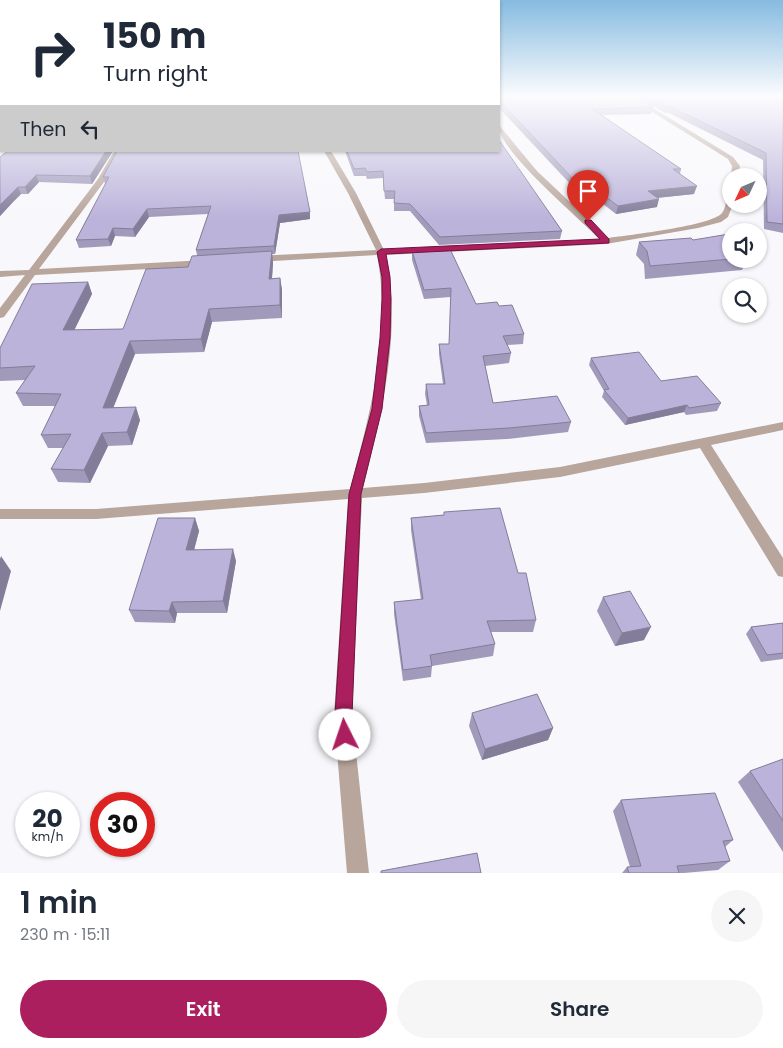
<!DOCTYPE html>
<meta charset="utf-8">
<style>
:root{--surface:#fff;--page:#f6f6f7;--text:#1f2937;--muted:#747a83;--accent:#ac1f5e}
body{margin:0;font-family:Poppins,sans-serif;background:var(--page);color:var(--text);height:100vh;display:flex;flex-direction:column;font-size:19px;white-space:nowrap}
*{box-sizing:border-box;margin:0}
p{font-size:16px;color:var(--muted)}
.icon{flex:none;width:28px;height:28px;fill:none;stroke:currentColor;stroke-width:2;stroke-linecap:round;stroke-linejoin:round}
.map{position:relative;height:873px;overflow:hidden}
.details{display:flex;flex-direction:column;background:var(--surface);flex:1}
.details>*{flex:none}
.top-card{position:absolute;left:0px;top:0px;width:500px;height:152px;box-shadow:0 1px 4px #0004;background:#fff;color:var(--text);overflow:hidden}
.needle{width:32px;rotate:226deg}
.tools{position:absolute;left:722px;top:168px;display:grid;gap:10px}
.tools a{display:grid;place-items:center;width:45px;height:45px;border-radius:50%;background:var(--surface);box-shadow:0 1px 4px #0004;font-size:25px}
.speed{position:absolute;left:15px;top:792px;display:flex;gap:10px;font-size:25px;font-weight:700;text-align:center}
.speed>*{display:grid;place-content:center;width:65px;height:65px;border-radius:50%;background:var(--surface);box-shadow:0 1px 4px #0004;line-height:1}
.speed small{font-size:12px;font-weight:400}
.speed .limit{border:8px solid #d22;background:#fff;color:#111}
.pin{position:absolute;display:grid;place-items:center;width:42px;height:42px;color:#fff;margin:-51px -21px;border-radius:50% 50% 50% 0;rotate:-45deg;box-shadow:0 0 5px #0007}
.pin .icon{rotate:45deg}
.me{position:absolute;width:55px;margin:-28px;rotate:356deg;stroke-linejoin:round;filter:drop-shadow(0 0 4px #0008)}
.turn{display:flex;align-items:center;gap:18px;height:105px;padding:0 20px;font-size:22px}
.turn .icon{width:65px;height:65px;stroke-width:2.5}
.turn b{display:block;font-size:35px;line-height:42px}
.then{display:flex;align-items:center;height:48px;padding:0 20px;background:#0003;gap:10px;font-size:19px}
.round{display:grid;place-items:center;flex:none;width:52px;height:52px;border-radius:26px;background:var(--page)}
.head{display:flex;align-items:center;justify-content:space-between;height:85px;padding:0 20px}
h1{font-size:30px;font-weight:600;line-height:38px}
.cta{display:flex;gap:10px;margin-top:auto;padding:10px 20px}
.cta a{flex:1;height:58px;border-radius:30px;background:var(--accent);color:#fff;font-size:20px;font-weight:600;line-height:58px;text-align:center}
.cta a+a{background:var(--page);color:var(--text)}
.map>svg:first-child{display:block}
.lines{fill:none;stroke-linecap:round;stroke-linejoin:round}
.minor{fill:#b8a59c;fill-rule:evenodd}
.wall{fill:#a19abb}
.shaded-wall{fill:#837d99}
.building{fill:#bbb3da;stroke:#837d99}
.route{fill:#ac1f5e;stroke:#70143d}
</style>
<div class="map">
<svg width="783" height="873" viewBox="0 0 783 873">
<rect width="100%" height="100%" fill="#f8f8fc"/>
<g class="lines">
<!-- minor -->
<g class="minor">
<path d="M628,97H635L733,157L740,166L738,176H731L732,166L728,159Z"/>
<path d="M499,125L537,171L608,238C629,235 711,226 722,213C726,208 726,200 727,194L731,192V204H733L728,217L721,222L698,228L606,244L386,255C402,332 382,413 363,488L424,483L560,467L783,422V430L711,445L783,558V577L778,576L700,448L560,477L424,493L362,498L352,715L369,873H347L334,715L348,499L96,519H0V509H96L350,489C370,414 392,333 377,255L256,262L252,259L256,256L376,250L348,193L324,151H331L356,193L384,250L599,239C580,218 497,150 499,125Z"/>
<path d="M114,151H121L104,182L39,269L206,260L211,263L206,266L35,275L4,317L0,318V308L25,275L0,277V271L29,270L98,179Z"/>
</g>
</g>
<!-- wall -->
<g class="wall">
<path d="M499,97L653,107L651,114L602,115L681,169L680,174L694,194L657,198V207L616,214L581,187H573L499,108Z"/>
<path d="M638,97H783V233L764,229L763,160L669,113H665Z"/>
<path d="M1,120V151H113L92,184L39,182L28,194H21L13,202L0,216V157L7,152H0V121Z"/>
<path d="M117,151L310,212V219L280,223L275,254H272L273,263L272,279L280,278L282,290V318L212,322L204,352L135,354L113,407L140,420L132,445L108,446L90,483L58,482L51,469L63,448H48L41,435L55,406H23L16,393L25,380L0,381V348L88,282L92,294L74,330L123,329L188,267L197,255L196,250L208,214L149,217L135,237L115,236L111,246L79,248L76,240L105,184L103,177Z"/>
<path d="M345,151H499L562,231L560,239L439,245L410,211H394V199H385L383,178L367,179L366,176H354Z"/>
<path d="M693,240L731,259H747L742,270L645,279L644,264L636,255L639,242Z"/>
<path d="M412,251L476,304L499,306L524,334L523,344L507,345L511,353L509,363L485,366L493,403L571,422L568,432L507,439L426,443L419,416V406L427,405L425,394L426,384H443L439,354V344H449L451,297L424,299L412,260Z"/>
<path d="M591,358L661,381L721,403L717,411L686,415L684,412L625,425L602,397L604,391L589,365Z"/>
<path d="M444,512L518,573L536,620L533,632H491L495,644L493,656L432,666L431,677L403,681L394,614V602L421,600L411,530V518L444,515Z"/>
<path d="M195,518L199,531L194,549L236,561L227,613H177L175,623L135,622L129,610Z"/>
<path d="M603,597L644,640L615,646L597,611Z"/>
<path d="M783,623V659L761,662L746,634L751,627Z"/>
<path d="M472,713L553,728L548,740L482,760L469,726Z"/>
<path d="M783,759V852L738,782L750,771Z"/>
<path d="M621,800L733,840L725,847L730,861L718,870L684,873H622L627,867H630L613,811Z"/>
</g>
<!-- shaded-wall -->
<g class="shaded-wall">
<path d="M106,151H113L92,184L90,176Z"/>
<path d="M36,175L39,182L28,194L25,187Z"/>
<path d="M697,186L694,194L645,199L648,191Z"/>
<path d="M18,187L21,194L13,202L0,216V205Z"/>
<path d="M659,199L657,207L616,214L618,206Z"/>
<path d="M147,209L149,217L135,237L133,229Z"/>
<path d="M310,212V219L280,223L275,254L274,246L279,215Z"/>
<path d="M113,228L115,236L111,246L108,239Z"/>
<path d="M272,251L273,263L271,291L269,279Z"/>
<path d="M280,278L282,290V318L280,305Z"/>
<path d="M88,282L92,294L68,343L63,330Z"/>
<path d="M209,309L212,322L204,352L201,339Z"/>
<path d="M130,341L135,354L108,421L103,408Z"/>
<path d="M687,405L684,412L625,425L628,418Z"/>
<path d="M136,407L140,420L132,445L127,432Z"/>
<path d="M102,433L108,446L90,483L84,470Z"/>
<path d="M195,518L199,531L191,562L186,550Z"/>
<path d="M233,549L236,561L227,613L223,601Z"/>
<path d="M1,556L11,571L0,611V559Z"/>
<path d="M172,602L177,613L175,623L169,611Z"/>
<path d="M651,627L644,640L615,646L622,633Z"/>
<path d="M553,728L548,740L482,760L485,749Z"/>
</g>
<!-- building -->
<g class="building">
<rect x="0" y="97" width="1" height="10"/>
<path d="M499,97H637L653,107L592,109L681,169H673L697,186L648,191L659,199L618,206L582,179L574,180L499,100Z"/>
<path d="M650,97H783V224L767,222L766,153L671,107H667Z"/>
<path d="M1,120V146H0V121Z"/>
<path d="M499,140L562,231L440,237L410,204L394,203L395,191H384L383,171L367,172L365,168L354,169L347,151H499Z"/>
<path d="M8,151H106L90,176L36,175L25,187H18L0,205V157Z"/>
<path d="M117,151H298L310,212L279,215L274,246L196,250L211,206L147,209L133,229L113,228L108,239L76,240L109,177H103Z"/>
<path d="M729,234L731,237V259L650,266L647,251L639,242L691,238L693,240Z"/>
<path d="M450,249L476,304L497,302L499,306L512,305L524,334L503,336L511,353L483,356L493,403L557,396L571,422L509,428L426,433L419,406L429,405L426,384H445L439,344H449L451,288L424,290L412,251Z"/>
<path d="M272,251L269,279L280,278V305L209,309L201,339L130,341L103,408L136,407L127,432L102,433L84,470L51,469L71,434L41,435L61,394L16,393L35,366L0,368V348L32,284L88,282L63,330L123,329L146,269L188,267L192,256Z"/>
<path d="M639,352L661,381L697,376L721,403L689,408L687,405L628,418L604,390L609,389L591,358Z"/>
<path d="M500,508L518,573H526L536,620L487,621L495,644L430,655L432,666L403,670L394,602L423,599L411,518L444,515V512Z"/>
<path d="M158,518H195L186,550L233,549L223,601L172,602L169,611L129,610Z"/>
<path d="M630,591L651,627L622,633L603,597Z"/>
<path d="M783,623V653L767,655L751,627Z"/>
<path d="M537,694L553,728L485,749L472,713Z"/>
<path d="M783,759V821L750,771Z"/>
<path d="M715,793L733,840L723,841L730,861L677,866L679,873H629L627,867L641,866L621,800Z"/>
<path d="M477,853L481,873H381V871Z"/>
</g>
<!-- sky -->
<linearGradient id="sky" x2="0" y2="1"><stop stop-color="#86bbe0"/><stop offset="0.44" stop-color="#fcfcfe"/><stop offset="1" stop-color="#fcfcfe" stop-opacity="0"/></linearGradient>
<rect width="783" height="219" fill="url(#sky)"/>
<!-- route -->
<path class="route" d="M585,220H591L609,239V243L386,254L390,277L391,299L390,338L382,409L361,494L352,715L354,735L351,741L345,743L339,741L335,715L349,494L372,409L380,338L382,299V277L377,252L381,249L600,239L585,223Z"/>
</svg>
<div class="tools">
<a><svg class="needle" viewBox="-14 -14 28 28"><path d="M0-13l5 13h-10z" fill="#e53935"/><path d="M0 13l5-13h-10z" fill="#747a83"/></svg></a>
<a><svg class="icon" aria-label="sound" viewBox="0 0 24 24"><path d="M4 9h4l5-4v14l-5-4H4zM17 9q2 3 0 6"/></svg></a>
<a><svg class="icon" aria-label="search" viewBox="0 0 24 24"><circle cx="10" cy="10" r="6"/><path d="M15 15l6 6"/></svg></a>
</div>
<div class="speed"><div>20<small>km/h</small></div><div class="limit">30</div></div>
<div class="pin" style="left:588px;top:221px;background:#d93025"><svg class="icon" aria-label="arrive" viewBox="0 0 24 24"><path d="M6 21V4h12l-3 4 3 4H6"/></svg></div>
<svg class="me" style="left:345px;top:735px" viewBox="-20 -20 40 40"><circle r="19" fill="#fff"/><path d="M0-13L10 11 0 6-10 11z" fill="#ac1f5e"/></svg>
<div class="top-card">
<div class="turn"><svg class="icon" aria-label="right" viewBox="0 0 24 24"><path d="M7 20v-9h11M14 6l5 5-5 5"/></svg><div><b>150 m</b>Turn right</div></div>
<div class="then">Then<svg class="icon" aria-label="left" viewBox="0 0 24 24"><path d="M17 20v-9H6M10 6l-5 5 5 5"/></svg></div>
</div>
</div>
<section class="details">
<div class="head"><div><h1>1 min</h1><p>230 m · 15:11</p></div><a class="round"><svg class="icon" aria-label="close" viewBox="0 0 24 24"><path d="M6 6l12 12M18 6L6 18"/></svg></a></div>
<div class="cta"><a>Exit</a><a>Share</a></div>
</section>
